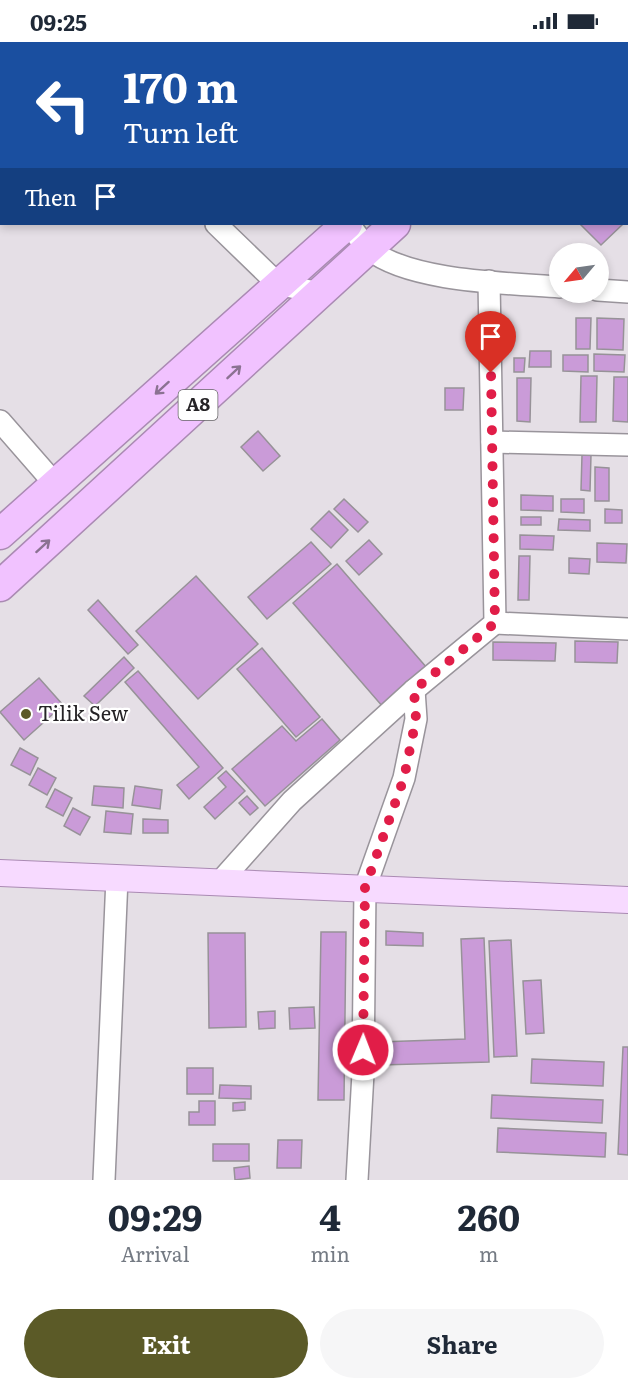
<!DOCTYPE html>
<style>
:root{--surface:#fff;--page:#f6f6f7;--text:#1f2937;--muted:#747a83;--accent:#5b5a27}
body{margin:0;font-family:Literata,serif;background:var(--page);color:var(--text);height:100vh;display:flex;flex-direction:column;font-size:22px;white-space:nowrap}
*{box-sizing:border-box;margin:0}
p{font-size:20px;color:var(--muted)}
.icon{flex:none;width:33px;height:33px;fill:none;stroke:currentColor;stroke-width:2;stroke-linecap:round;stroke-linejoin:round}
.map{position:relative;height:1138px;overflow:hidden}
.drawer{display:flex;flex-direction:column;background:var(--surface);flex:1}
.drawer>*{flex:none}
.guide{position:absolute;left:0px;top:0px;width:628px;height:183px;box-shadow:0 3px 9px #0003;background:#1a4fa0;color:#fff;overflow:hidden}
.needle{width:39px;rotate:241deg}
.buttons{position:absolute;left:549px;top:201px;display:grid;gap:12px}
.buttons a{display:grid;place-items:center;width:60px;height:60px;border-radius:50%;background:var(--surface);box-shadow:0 3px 9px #0003;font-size:30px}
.pin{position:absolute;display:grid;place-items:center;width:51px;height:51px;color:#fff;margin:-62px -26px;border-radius:50% 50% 50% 0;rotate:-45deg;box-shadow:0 0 6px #0007}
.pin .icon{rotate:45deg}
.me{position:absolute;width:66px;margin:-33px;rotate:1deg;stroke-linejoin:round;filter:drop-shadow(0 0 4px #0008)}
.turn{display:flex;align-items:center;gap:21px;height:126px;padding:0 24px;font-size:27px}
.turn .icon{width:78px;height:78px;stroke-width:2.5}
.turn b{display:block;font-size:42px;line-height:51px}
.then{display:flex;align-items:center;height:57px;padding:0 24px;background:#0003;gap:12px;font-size:22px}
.eta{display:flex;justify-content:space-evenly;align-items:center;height:102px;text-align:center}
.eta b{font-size:36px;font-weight:700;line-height:42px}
.action{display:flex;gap:12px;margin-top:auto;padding:12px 24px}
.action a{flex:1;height:69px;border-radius:36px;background:var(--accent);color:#fff;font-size:24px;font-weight:700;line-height:69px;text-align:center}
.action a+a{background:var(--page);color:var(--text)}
.status{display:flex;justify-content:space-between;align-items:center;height:42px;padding:0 30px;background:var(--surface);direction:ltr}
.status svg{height:16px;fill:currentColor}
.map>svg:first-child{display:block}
.building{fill:#ca9bd8;stroke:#979298;stroke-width:1.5}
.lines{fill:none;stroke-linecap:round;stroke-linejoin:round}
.minor-casing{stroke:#99949b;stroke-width:24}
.major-casing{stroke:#aa8ab3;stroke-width:28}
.highway-casing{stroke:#aa8ab3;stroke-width:33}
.minor{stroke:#fff;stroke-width:21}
.major{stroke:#f7daff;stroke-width:26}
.highway{stroke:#f1c2ff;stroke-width:30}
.oneway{stroke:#8b7292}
.route{stroke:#e11d48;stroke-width:10;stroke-dasharray:0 18}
.poi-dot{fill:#5b5a27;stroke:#fff;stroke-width:2}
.labels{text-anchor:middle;stroke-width:4.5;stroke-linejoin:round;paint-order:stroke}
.shield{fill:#fff;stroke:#666567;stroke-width:1.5}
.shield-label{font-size:18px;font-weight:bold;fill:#252326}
.poi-label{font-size:20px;fill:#252326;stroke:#fff;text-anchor:start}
</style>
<div class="status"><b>09:25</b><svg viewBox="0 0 49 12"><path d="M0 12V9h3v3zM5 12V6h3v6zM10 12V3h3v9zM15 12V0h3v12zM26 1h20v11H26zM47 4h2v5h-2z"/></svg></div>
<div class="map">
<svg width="628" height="1138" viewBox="0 0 628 1138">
<rect width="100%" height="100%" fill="#e5dfe6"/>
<!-- building -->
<g class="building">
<path d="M580,182H623L601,203Z"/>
<path d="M576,276H591L590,307H576Z"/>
<path d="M597,276L624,277L623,308L597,307Z"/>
<path d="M530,309H551V325H529Z"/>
<path d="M594,312L625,313L624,330L594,329Z"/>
<path d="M563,313H588V330L563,329Z"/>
<path d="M514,316H525L524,330H514Z"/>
<path d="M581,334H597L596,380H580Z"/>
<path d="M614,335H628V380L613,379Z"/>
<path d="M517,336H531L530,380L517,379Z"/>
<path d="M445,346H464L463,368H445Z"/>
<path d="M258,389L280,414L263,429L241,405Z"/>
<path d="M582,413H591L590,449L581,448Z"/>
<path d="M595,425L609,426V459H595Z"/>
<path d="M521,453L553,454V469L521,468Z"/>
<path d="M344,457L368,480L358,490L334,467Z"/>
<path d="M561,457H584V471L561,470Z"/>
<path d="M605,467L622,468V481H605Z"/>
<path d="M329,469L348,488L331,506L311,487Z"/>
<rect x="521" y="475" width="20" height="8"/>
<path d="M559,477L590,478V489L558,488Z"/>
<path d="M520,493L554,494L553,508L520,507Z"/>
<path d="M369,498L382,512L359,533L346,519Z"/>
<path d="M311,500L331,522L267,577L248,555Z"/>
<path d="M597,501L627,502L626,521L597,520Z"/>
<path d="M519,514H530L529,558H518Z"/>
<path d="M569,516L590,517L589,532L569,531Z"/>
<path d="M337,522L427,626L383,665L293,561Z"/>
<path d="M196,534L258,602L198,657L136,589Z"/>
<path d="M98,558L138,603L128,612L88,568Z"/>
<path d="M575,599L618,600L617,621L575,620Z"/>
<path d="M493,600L556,601L555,619L493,618Z"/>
<path d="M262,606L320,675L296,695L237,627Z"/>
<path d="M124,615L134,626L95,664L84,654Z"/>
<path d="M138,629L223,726L189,757L177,743L199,725L125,640Z"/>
<path d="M39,636L63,663L24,698L0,670Z"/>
<path d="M322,677L340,698L265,764L232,727L282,684L296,699Z"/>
<path d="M20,706L38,716L30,733L11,723Z"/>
<path d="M38,726L56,736L47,753L29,743Z"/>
<path d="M226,729L245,749L215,777L204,765L226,745L218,736Z"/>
<path d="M94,744L124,746L123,766L92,763Z"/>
<path d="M135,744L162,748L160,767L132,763Z"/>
<path d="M55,747L72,756L63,774L46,765Z"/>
<path d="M247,754L258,766L250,773L239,761Z"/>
<path d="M73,766L90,775L80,793L64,784Z"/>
<path d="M106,769L133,772L131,792L104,790Z"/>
<path d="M143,777L168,778V791H143Z"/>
<path d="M386,889L423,891V904L386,903Z"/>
<path d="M321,890H346L344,1058H318Z"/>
<path d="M208,891H245L246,985L209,986Z"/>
<path d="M484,896L489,1020L380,1023L379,1000L465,997L461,897Z"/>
<path d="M511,898L517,1014L494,1015L489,899Z"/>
<path d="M541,938L544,991L526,992L523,939Z"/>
<path d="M314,965L315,986L290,987L289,966Z"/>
<path d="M275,969V986L259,987L258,970Z"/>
<path d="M623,1005H628V1113L618,1112Z"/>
<path d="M532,1017L604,1020L603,1044L531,1041Z"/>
<rect x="187" y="1026" width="26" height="26"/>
<path d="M220,1043L251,1044V1057L219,1056Z"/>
<path d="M492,1053L603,1058L602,1081L491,1076Z"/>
<path d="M199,1059H215V1083H189V1070H199Z"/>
<path d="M245,1060V1068L233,1069V1061Z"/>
<path d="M498,1086L606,1091L605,1115L497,1110Z"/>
<path d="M278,1098H302L301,1126H277Z"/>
<rect x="213" y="1102" width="36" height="17"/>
<path d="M249,1124L250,1136L235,1138L234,1126Z"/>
</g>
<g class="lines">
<defs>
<g id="minor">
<path d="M42,0L43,2"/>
<path d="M0,16L2,18"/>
<path d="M627,43L628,45"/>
<path d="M216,182L278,242L319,251"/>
<path d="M348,182C355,189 361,200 369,207C409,240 508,241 560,245"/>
<path d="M598,248L628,250"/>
<path d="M0,379L55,442"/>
<path d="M492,400L628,403"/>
<path d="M495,581L628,587"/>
<path d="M219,841L292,759L414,648L495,581L489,239"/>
<path d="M104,1138L117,836"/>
<path d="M357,1138L363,1031L365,846L404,736L416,677L414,648"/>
</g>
<path id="major" d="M0,831L628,858"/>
<g id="highway">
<path d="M551,2L552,0"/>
<path d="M603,2L605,0"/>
<path d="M0,492L347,182"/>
<path d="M0,544L395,182"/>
</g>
</defs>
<!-- minor casing -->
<use href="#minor" class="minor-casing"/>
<!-- major casing -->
<use href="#major" class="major-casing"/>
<!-- highway casing -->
<use href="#highway" class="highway-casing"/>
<!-- minor -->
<use href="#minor" class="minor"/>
<!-- major -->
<use href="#major" class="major"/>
<!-- highway -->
<use href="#highway" class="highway"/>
</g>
<!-- one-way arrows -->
<defs><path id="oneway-shaft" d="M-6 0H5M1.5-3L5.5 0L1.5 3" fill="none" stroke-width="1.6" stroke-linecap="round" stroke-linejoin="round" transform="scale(1.5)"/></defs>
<g class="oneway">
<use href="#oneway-shaft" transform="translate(234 330) rotate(-43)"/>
<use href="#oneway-shaft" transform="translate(162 346) rotate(138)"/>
<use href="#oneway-shaft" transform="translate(43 504) rotate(-42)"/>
</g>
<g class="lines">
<!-- route -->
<path class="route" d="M363,1008L365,846L404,736L416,677L414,648L495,581L491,331"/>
</g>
<!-- markers -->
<circle class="poi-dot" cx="26" cy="672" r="6"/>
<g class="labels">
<!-- shield labels -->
<rect class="shield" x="178.5" y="348" width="39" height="30" rx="4.5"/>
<g class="shield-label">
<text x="198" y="369">A8</text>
</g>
<!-- poi labels -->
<g class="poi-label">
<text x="38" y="679">Tilik Sew</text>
</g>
</g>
</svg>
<div class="buttons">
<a><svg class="needle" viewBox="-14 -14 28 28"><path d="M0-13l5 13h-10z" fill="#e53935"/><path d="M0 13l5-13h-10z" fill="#747a83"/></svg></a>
</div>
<div class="pin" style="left:491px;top:331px;background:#d93025"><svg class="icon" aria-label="arrive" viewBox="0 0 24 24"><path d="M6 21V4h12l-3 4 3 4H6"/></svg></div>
<svg class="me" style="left:363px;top:1008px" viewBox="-20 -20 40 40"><circle r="17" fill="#e11d48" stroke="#fff" stroke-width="3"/><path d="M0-11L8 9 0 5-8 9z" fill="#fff"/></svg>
<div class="guide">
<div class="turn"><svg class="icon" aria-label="left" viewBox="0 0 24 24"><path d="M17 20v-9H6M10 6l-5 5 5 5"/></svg><div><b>170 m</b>Turn left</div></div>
<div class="then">Then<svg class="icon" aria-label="arrive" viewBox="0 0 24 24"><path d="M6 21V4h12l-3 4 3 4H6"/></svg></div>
</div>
</div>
<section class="drawer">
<div class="eta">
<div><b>09:29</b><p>Arrival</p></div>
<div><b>4</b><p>min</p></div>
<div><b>260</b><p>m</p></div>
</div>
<div class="action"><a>Exit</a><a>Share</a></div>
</section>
